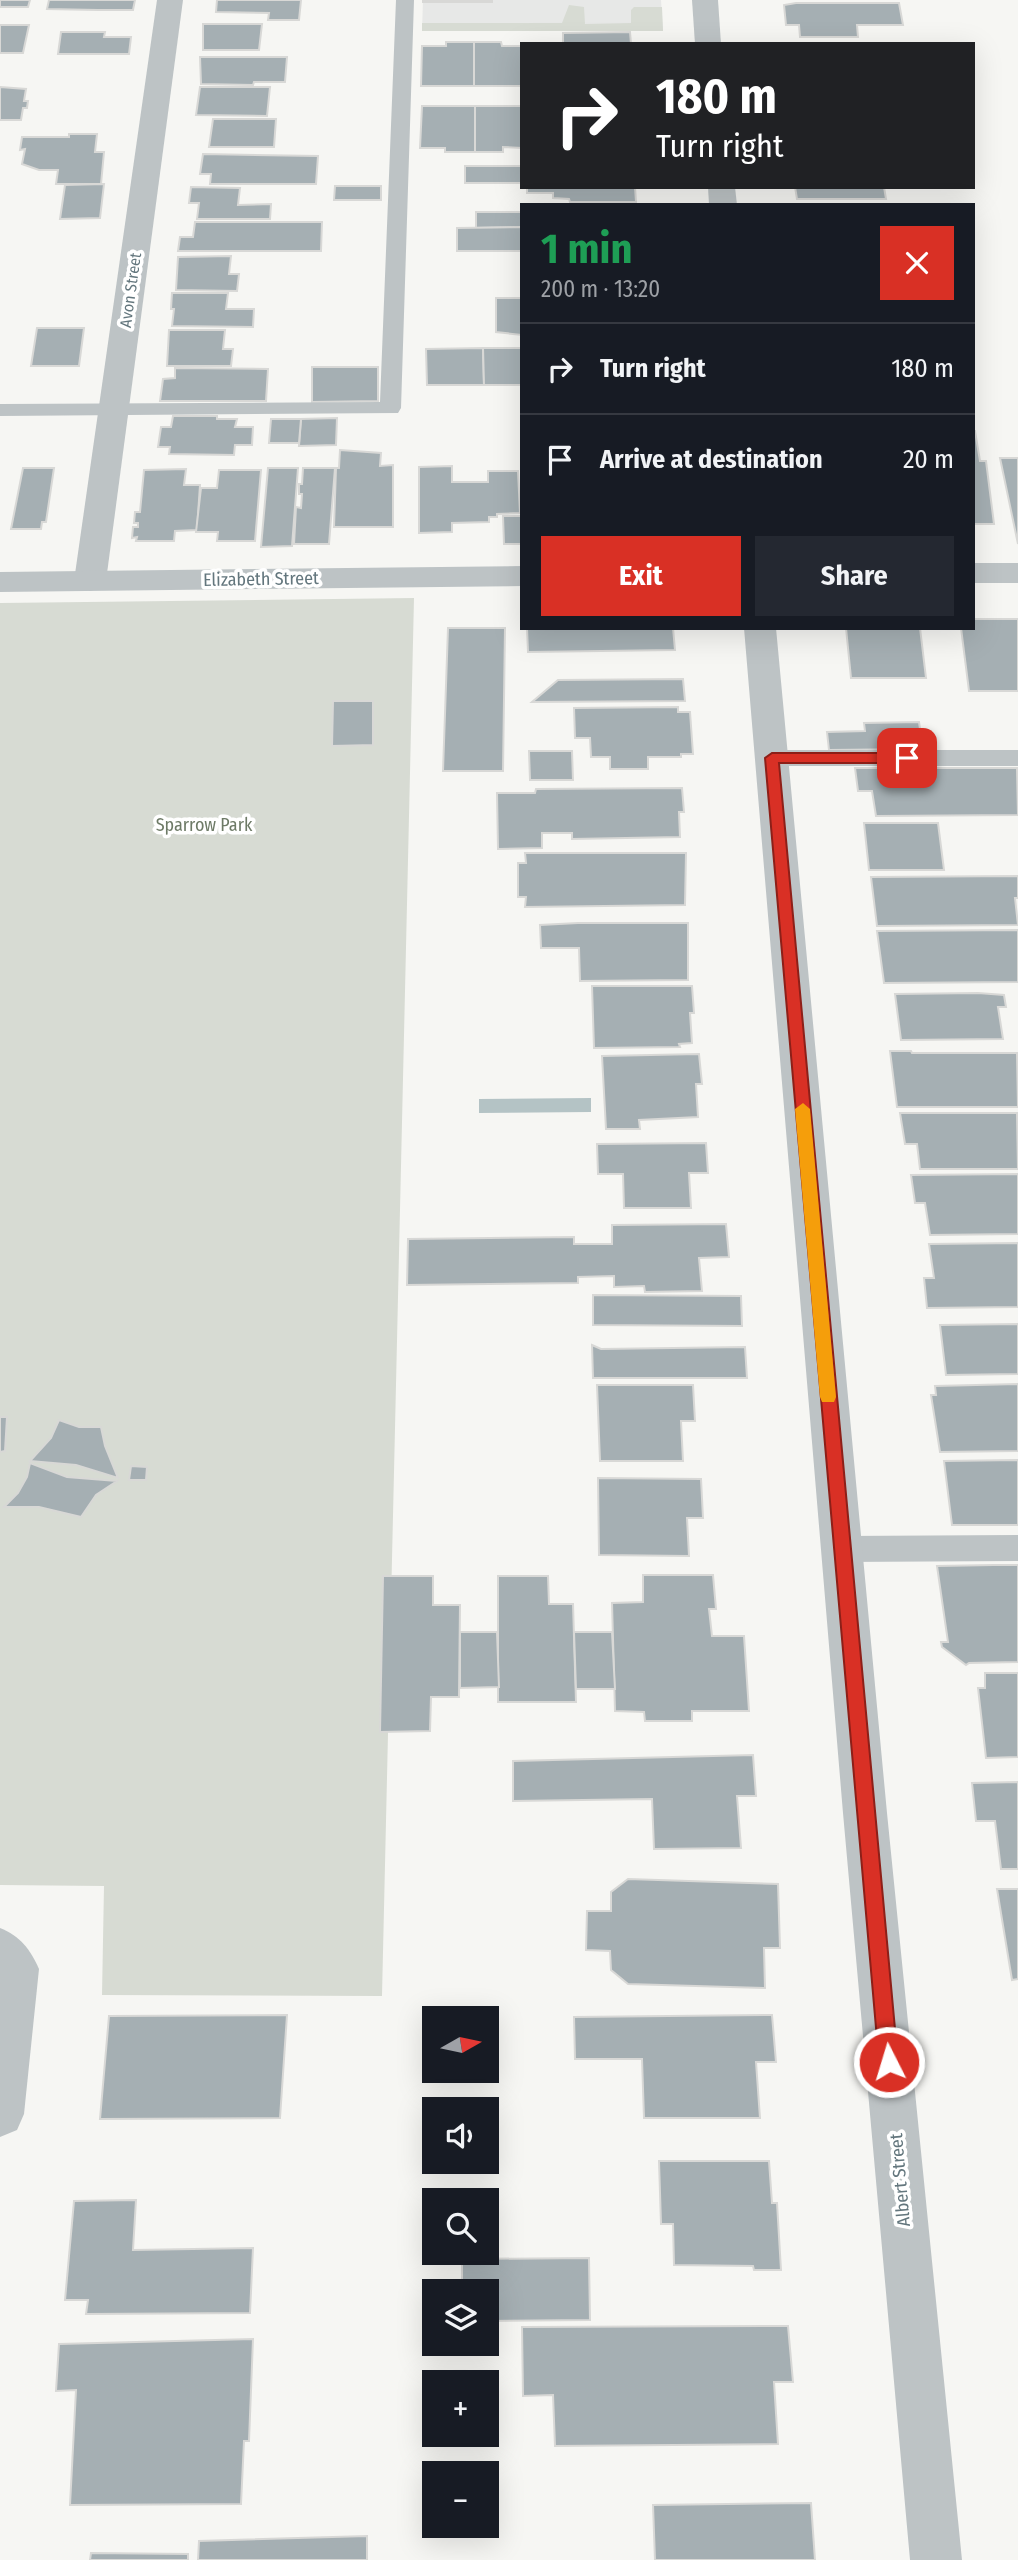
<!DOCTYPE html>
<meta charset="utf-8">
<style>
:root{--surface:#171b24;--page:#242831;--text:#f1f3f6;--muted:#9ea1a6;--line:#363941;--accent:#d93025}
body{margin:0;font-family:"Fira Sans Condensed",sans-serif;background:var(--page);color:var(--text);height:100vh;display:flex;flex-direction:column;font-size:26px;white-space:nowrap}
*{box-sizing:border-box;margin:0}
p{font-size:23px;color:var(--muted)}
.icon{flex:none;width:38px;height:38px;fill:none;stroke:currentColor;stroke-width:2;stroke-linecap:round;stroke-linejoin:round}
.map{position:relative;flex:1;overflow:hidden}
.side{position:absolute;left:520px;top:203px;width:455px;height:427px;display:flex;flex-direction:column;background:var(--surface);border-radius:0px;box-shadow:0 7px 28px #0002}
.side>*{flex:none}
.hud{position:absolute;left:520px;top:42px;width:455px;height:147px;border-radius:0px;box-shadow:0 7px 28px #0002;background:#202124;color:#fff;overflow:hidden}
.needle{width:46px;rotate:81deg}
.controls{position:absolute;left:422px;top:2006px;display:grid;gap:14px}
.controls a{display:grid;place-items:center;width:77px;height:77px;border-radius:0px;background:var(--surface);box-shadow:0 7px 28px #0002;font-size:35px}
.pin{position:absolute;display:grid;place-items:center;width:60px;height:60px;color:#fff;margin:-30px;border-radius:14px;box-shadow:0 4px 10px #0006}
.me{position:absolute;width:77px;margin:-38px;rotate:355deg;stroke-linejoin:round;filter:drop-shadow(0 0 5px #0008)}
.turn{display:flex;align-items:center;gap:24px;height:147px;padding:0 21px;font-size:32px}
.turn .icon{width:91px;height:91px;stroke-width:2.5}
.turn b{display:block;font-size:49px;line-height:60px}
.round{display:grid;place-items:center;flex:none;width:74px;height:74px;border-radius:0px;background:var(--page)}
.overview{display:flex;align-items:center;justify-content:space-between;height:119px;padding:0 21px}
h1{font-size:42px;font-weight:700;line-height:52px;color:#1e9e55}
.action{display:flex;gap:14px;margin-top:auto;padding:14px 21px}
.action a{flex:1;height:80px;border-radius:0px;background:var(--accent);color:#fff;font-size:28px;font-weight:700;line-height:80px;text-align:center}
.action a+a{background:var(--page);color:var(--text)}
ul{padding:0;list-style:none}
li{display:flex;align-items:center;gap:21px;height:91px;padding:0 21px;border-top:2px solid var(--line)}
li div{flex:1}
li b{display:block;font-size:26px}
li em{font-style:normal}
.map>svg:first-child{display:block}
.built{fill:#e7e8e7}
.green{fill:#d7dbd3}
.water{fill:#b4c3c5}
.building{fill:#a5afb3;stroke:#d8d8d6;stroke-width:2}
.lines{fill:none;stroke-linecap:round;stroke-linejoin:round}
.service{fill:#bdc3c5;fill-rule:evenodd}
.minor{fill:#bdc3c5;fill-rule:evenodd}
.tertiary{fill:#bdc3c5;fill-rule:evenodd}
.route{fill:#d93025;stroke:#8d1f18;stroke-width:2}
.slow{fill:#f59e0b}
.labels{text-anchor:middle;stroke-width:7;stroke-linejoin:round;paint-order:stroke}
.far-street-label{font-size:16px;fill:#63767d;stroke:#fff}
.street-label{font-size:18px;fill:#63767d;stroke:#fff}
.park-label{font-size:18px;fill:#6d7a66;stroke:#fff}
</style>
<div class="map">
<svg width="1018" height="2560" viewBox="0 0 1018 2560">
<rect width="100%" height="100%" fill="#f6f6f3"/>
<!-- built -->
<path class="built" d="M423,0H661L663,31H422Z"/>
<!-- green -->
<g class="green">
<path d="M569,5L584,7L585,24L631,23V10L634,7H662L663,31H422V23H562Z"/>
<path d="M414,598L382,1996L102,1995L104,1886L0,1885V603Z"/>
</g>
<!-- water -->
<path class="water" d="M591,1098V1112L479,1113V1099Z"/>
<!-- building -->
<g class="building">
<path d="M0,0H30L28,7H0Z"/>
<path d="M49,0H135L133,10H98L47,9Z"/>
<path d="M217,0H301L299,20H268L269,13L216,12Z"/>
<rect x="423" y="0" width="69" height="2"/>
<path d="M796,3H899L903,25H857L858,37H800L799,25H786L784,5Z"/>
<path d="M203,24H262L259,50H203Z"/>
<path d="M0,25H29L23,53H0Z"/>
<path d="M61,32H105L104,37H131L129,54H58Z"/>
<path d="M630,32L631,44H563V33Z"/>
<path d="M446,42H474V86H421L422,46H446Z"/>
<path d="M474,42H501L502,46H522V86H474Z"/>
<path d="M200,57H287L285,82H254L253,85L201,84Z"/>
<path d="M0,87L26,89L24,101H28L27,108H23L21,120H0Z"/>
<path d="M200,87H270L267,116L196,115Z"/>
<path d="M422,106H475V152H445V148H420Z"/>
<path d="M475,106H522V148L503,147V152H475Z"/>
<path d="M213,119H276L274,147H209Z"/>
<path d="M69,134H97L95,152H104L101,184H56L58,170H39L22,164L25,149L20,150L22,137H69Z"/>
<path d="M203,154L318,156L316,184H210L211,174H200Z"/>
<rect x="465" y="166" width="57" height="17"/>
<path d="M104,184L100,218L60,219L65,185Z"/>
<path d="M335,186H381V200H334Z"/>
<path d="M191,187L240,188L238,205L271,204L270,219H197L199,203H189Z"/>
<path d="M527,187H635L636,202H570L569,199L553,198V193H527Z"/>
<path d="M795,187H901H884L886,199H797Z"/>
<path d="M476,212H522V227L476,228Z"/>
<path d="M195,222H322L321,251H178L180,237H193Z"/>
<path d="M522,227V251H457V228Z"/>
<path d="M231,256L229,274H239L237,291L176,290L178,257Z"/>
<path d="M172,293H228L226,309H254L253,327L172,326L174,309H171Z"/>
<path d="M496,298H522V335L496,332Z"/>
<path d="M37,328H84L79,366H31Z"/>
<path d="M169,330H225L223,349H233L231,366H167Z"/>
<path d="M483,348L484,385H427L426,349Z"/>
<path d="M483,348H522V385H484Z"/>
<path d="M312,367H378V401L312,402Z"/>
<path d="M175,368L268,369L266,401H160L163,379L175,378Z"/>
<path d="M173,416H217V419H237L235,427H253L252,445H235L234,455L169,454L170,447H158L161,427H171Z"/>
<path d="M337,418L336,445L299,446L301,419Z"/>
<path d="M271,419H301L299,443H269Z"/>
<path d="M973,431H975L980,461H986L994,524H973Z"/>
<path d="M340,450L381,453L380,466L393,465V527H334L336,468H339Z"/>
<path d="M1000,458H1018V544Z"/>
<path d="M452,466V482H488V471H518L520,513L497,514V517H489V522L452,523V532L419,533V467Z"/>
<path d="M23,468H54L46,522H42L41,529H11Z"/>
<path d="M268,468H298L292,546L261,547Z"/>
<path d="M303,468H335L329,544H294L296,507L301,508L302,494H299V484H302Z"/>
<path d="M186,469L184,485H200L197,530L175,531L174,541H136L137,537L132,538L133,527H138V523H134L135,512H140L144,470Z"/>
<path d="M219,470H261L255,541H217L218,532H196L201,488H217Z"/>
<path d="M503,516H522V544H504Z"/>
<path d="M973,619H1018V691H969L961,628H973Z"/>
<path d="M448,628H505L503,771H443Z"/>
<path d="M527,628H673L675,650L528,652Z"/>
<path d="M846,628H920L926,678H851Z"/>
<path d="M683,679L685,701L532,702L558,680Z"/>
<path d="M333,701H373V745L332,746Z"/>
<path d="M678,707V712H690L693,754H681V757H648V769H610V757H591L590,738H575L574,708Z"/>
<path d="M919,722L923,749L829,750L827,732L865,731L864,723Z"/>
<path d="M529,751H572L573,780H530Z"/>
<path d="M855,768H1017L1018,815L876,816L872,791H858Z"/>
<path d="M682,788L684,812H679L680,837L572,839V833H542V848L498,849L497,793H535L536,789Z"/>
<path d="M864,823H938L944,870H869Z"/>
<path d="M525,853H686L685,905L525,907L526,897H518V863H526Z"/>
<path d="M1018,876V898H1015L1018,925L877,926L871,877Z"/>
<path d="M578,923H688V980L580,981L579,948H541L540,925Z"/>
<path d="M1018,930V982L884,983L877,931Z"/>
<path d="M592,986H692L694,1013H690L692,1043L679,1044L680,1047L594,1048Z"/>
<path d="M978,993L1004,995L1006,1007H998L1003,1039L901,1040L895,994Z"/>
<path d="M890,1051H911L912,1053H1017L1018,1107H897Z"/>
<path d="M699,1054L702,1084H696L698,1117L639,1120L640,1129H606L602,1056Z"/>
<path d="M900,1113H1017L1018,1169H920L917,1144H905Z"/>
<path d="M706,1143L708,1173H689L691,1208H624L623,1174H598L597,1144Z"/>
<path d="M1018,1174V1234L930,1235L925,1203H915L911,1175Z"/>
<path d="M726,1224L729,1257L699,1258L702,1291L645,1292L644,1286L614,1287V1276L578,1277V1283L407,1285L408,1239L574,1237V1244H612V1225Z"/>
<path d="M1018,1243V1307L927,1308L924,1278H934L929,1244Z"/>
<path d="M593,1295L741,1296L742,1326L593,1325Z"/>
<path d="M1018,1324V1374L946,1375L940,1325Z"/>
<path d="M592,1345L601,1349L745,1347L747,1378H593Z"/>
<path d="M1018,1384V1451L940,1452L931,1395H936L935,1386Z"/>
<path d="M597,1385H693L695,1421H681L683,1461H600Z"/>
<path d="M0,1417H7L5,1451L0,1452Z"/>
<path d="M59,1420L79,1427H101L105,1446L118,1478L76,1465L30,1461L51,1438Z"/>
<path d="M1018,1460V1525H952L944,1461Z"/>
<path d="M30,1463L67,1477L117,1481L96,1495L81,1517L39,1507H4L18,1493L27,1477Z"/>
<path d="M131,1466L147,1467L146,1480H129Z"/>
<path d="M598,1478L701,1479L703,1518H687L689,1556L599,1555Z"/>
<path d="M994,1565H1018V1662L969,1663L966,1665L942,1647L941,1642H948L937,1566Z"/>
<path d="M643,1575H713L716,1609H709L712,1636H744L749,1711H692V1721H645L644,1712L615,1711L612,1603L643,1602Z"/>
<path d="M383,1576H433V1605H460L459,1697H431L430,1731L380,1732Z"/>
<path d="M498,1576H548L549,1604H573L576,1702H498Z"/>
<path d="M460,1632H497L499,1687L460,1688Z"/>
<path d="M574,1632H612L615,1689H576Z"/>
<path d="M985,1673H1018V1757L986,1758L978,1688H985Z"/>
<path d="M753,1755L756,1796H737L741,1848L654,1849L652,1799L513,1801V1761Z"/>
<path d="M1018,1782V1869H1001L995,1821H976L972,1783Z"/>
<path d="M628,1879L778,1884L780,1948H764L765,1988L628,1984L611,1970L610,1951L586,1950L587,1911H611V1892Z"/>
<path d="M997,1889H1018V1979L1012,1980Z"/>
<path d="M287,2015L280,2118L100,2119L109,2016Z"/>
<path d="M772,2015L776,2062H756L760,2118H644L642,2059H575L574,2017Z"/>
<path d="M659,2161H769L772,2203H777L781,2270H754L753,2266L674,2265L673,2224H661Z"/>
<path d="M136,2200L133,2250L253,2248L250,2313L86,2314L88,2300H65L74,2201Z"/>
<path d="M589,2258L590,2320L486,2321V2291H462V2259Z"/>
<path d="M788,2326L793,2382H774L778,2444L555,2446L553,2395L523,2396L522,2327Z"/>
<path d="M253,2339L249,2441H244L241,2504L70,2505L76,2390L56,2391L59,2344Z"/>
<path d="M811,2503L815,2560H655L653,2505Z"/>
<path d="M367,2536V2560H198L199,2541Z"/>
<path d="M91,2553L188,2554V2560H90Z"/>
</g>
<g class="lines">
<!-- service -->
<g class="service">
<path d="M396,0H414L401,408L398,413L0,416V404L380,402Z"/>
<path d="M772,750H1018V766H772L764,764L760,758L764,752Z"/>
<path d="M1018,1535V1561L842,1562L831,1558L827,1549L831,1540L842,1536Z"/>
</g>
<!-- minor -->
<g class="minor">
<path d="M157,0H183L106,581L101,588L90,591L79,588L74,581Z"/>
<path d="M692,0H718L721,44H695Z"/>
<path d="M708,187H735L737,205H709Z"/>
<path d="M744,628H776L887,1813L962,2560H910L843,1813Z"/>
<path d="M0,1928C20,1936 30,1949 39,1969L24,2114L17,2130L0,2137Z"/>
</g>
<!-- tertiary -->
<g class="tertiary">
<rect x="973" y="563" width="45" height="20"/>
<path d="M522,566V586L0,592V572Z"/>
</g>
</g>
<!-- route -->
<path class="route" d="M772,753H907L914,758L907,763H779L898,2062L895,2069L889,2071L882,2069L879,2062L765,758Z"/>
<!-- slow -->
<path class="slow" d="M803,1103L810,1109L836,1397L834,1402H822L820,1397L795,1109Z"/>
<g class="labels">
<!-- far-street labels -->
<g class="far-street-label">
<text transform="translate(130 290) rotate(-82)" y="6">Avon Street</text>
</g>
<!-- street labels -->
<g class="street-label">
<text transform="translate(261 579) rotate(-1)" y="6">Elizabeth Street</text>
<text transform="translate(900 2180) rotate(-95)" y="6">Albert Street</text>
</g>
<!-- park labels -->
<g class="park-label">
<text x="204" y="831">Sparrow Park</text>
</g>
</g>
</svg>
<div class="controls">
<a><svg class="needle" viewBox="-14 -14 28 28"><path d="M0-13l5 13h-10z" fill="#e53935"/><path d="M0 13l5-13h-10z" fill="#9ea1a6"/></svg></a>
<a><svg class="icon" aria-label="sound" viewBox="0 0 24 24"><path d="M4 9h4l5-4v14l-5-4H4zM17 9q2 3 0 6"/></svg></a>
<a><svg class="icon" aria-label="search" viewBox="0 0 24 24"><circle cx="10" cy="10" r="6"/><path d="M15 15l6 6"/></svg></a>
<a><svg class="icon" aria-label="layers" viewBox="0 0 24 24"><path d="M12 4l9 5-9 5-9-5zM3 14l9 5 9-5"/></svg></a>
<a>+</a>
<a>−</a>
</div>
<div class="pin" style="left:907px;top:758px;background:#d93025"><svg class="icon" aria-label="arrive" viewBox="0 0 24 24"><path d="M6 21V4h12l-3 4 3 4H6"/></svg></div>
<svg class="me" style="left:889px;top:2062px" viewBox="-20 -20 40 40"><circle r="17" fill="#d93025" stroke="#fff" stroke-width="3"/><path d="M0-11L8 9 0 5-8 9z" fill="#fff"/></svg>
<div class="hud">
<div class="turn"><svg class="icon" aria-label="right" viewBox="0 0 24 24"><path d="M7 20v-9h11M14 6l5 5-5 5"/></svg><div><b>180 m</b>Turn right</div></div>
</div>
<section class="side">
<div class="overview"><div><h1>1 min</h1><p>200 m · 13:20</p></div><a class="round" style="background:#d93025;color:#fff"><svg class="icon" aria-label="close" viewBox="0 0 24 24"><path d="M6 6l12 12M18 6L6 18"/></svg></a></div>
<ul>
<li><svg class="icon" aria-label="right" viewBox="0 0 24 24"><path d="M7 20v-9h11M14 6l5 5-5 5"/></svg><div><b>Turn right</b></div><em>180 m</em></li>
<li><svg class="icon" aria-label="arrive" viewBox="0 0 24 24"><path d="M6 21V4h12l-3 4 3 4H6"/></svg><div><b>Arrive at destination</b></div><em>20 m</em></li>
</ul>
<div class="action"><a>Exit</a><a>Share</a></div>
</section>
</div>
